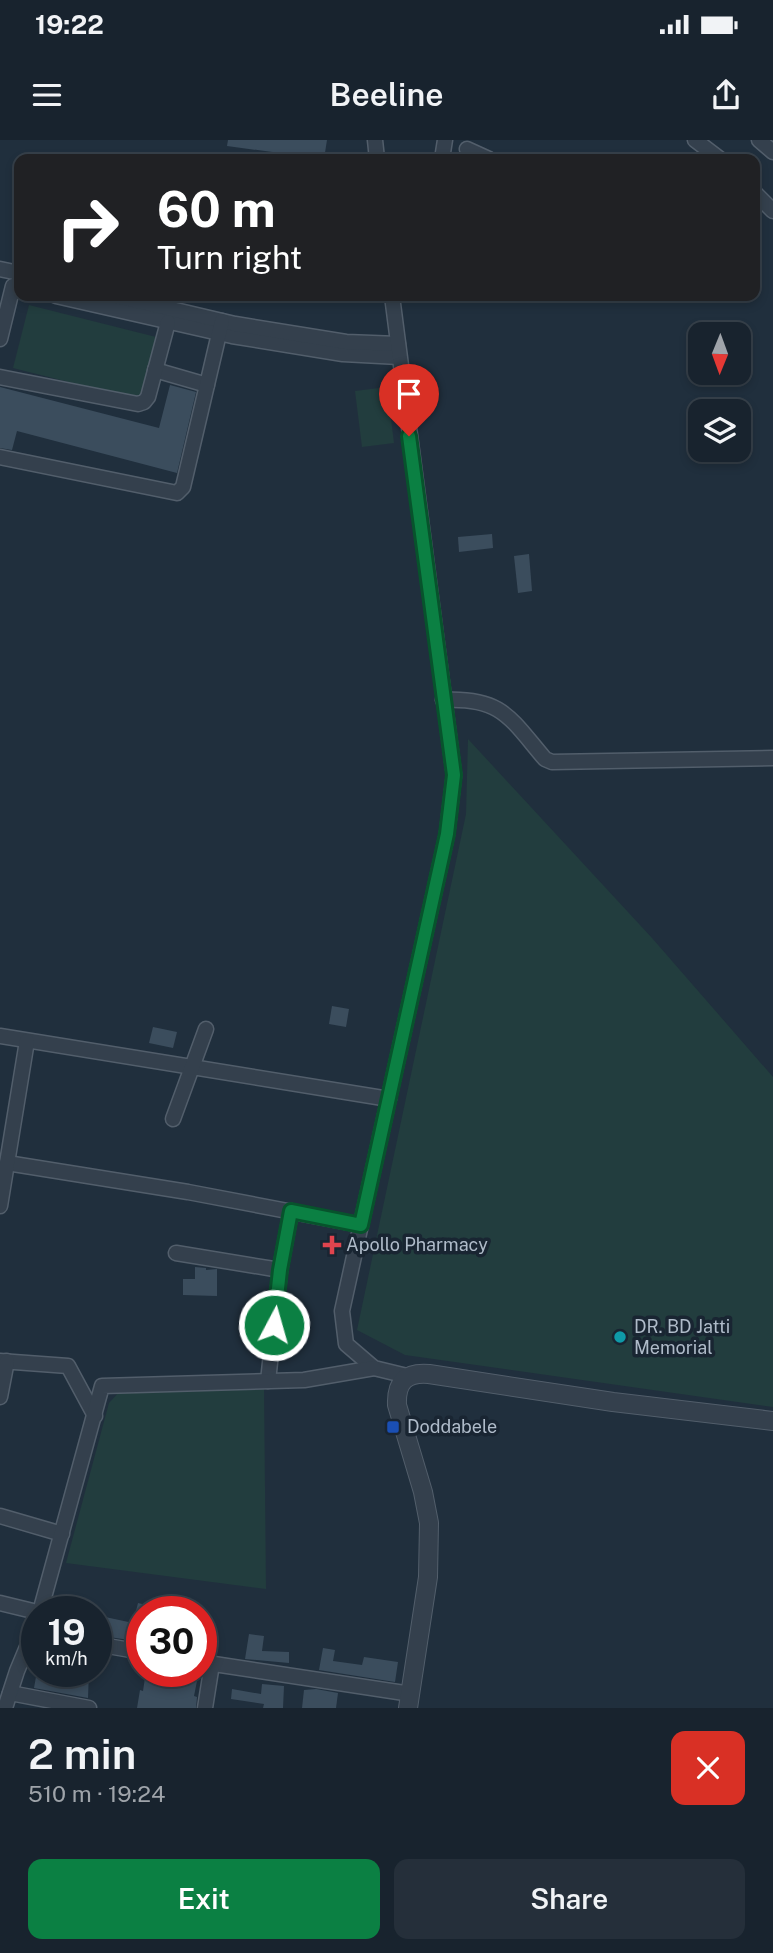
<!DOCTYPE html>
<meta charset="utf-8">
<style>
:root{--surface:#18232e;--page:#252f3a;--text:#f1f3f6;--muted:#9fa4aa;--line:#36404a;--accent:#0b8043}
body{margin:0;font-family:"Public Sans",sans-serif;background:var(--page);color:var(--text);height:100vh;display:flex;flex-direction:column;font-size:26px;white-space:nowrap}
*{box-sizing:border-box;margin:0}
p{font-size:23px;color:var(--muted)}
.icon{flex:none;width:38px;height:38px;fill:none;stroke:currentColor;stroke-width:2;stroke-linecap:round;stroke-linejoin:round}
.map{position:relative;height:1568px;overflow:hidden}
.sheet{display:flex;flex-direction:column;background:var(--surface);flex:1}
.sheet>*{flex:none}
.guide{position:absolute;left:14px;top:14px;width:746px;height:147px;border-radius:14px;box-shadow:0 4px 10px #0003,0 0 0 2px var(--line);background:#202124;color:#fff;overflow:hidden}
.needle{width:46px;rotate:181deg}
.fabs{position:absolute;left:688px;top:182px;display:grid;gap:14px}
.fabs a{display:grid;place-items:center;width:63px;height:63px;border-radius:14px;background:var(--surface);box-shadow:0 4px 10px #0003,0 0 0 2px var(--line);font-size:35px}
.speed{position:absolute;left:21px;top:1456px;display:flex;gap:14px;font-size:35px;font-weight:700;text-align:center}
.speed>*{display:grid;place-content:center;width:91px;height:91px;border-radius:50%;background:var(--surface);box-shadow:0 4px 10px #0003,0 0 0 2px var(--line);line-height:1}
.speed small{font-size:18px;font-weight:400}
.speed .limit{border:10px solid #d22;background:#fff;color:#111}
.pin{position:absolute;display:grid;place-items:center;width:60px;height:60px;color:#fff;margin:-72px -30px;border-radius:50% 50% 50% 0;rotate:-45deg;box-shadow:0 0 7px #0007}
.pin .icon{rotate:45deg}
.me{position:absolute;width:77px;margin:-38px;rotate:6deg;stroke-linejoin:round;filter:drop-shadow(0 0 5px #0008)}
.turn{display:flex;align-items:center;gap:24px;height:147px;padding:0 28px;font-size:32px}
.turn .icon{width:91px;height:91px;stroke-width:2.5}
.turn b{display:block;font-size:49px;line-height:60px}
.round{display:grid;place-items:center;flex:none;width:74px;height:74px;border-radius:14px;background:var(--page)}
.overview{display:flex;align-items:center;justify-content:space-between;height:119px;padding:0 28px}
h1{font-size:42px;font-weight:600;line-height:52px}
.cta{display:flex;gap:14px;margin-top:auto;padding:14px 28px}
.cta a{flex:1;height:80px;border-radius:14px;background:var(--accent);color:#fff;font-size:28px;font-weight:600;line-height:80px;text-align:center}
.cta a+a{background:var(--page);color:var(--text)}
.status{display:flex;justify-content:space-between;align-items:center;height:49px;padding:0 35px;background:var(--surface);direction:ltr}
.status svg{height:19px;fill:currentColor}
header{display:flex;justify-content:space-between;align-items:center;height:91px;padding:0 28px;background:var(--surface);font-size:32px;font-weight:600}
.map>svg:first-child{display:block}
.green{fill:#223d3e}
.building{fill:#3b4d5d}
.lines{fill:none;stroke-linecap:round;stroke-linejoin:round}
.minor-casing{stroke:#525e6b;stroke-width:17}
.tertiary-casing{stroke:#525e6b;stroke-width:20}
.minor{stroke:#34404d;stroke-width:14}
.tertiary{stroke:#34404d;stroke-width:18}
.route-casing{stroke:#07532c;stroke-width:18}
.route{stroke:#0b8043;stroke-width:12}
.health-dot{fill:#e0444e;stroke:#192532;stroke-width:2.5}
.culture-dot{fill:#0f9aa8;stroke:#192532;stroke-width:2.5}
.transit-dot{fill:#1a4fb4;stroke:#192532;stroke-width:2.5}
.labels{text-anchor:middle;stroke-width:7;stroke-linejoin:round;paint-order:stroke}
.poi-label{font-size:18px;fill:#afbbc9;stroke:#192532;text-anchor:start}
</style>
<div class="status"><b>19:22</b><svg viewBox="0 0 49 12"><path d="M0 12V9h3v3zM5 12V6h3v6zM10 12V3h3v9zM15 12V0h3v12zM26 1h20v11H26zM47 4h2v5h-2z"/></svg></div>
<header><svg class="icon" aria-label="menu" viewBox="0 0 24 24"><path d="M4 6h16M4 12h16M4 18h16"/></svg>Beeline<svg class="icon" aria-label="share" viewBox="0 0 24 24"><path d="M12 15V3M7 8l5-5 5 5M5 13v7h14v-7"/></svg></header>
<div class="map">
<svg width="773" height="1568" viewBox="0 0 773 1568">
<rect width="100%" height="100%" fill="#202f3d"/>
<!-- green -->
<g class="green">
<path d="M29,165L156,197L140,260L13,228Z"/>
<path d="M387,247L394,303L362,307L355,251Z"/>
<path d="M468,599L652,798L773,937V1267L405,1215L357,1190L466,674Z"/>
<path d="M264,1249L266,1449L66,1423L109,1263L120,1251Z"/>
</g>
<!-- building -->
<g class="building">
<path d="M228,0H327L324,19L227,6Z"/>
<path d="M170,245L196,252L177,333L17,291L12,310L0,308V247L159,288Z"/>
<path d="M492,394L493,408L459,412L458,397Z"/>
<path d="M529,414L532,451L518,453L514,416Z"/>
<path d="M332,866L349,869L346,887L329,884Z"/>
<path d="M153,887L177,892L173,908L149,903Z"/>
<path d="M195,1127L206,1128V1130L217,1129V1156L183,1155V1139H195Z"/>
<path d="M138,1463L142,1464V1502L96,1495V1475L133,1483Z"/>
<path d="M249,1494L264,1496L262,1511L289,1512V1523L245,1519Z"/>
<path d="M323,1508L335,1510L333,1521L362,1525L364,1517L398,1522L395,1542L319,1530Z"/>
<path d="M37,1531H56V1534L75,1536L76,1531H89L88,1558L34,1548Z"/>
<path d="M146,1531H176L198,1536L194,1556L197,1557L196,1568H137L140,1550L143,1551Z"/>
<path d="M262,1544L284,1546L283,1568H263L264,1564L231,1559L232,1549L261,1554Z"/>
<path d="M316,1549L338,1553L336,1568H302L304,1550Z"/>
</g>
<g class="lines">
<defs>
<g id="minor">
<path d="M375,0L377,19"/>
<path d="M695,0L720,19"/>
<path d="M759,0L773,12"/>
<path d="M467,9L489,19"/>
<path d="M442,19L445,0"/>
<path d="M754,52L773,71"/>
<path d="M0,129L19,133"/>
<path d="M56,156L232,196L343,214L399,217"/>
<path d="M116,156L235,184L346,202L398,204"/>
<path d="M392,156L454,635L447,694L342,1171L346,1204L374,1228L407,1236"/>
<path d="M0,199L13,146"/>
<path d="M155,230L207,245"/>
<path d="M0,237L138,264L144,262L148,257L168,182"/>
<path d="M0,317L177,353L183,347L222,181"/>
<path d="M443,560C502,557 510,578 545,619L552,622L773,618"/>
<path d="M0,896L389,959"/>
<path d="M173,979L206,889"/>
<path d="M7,1023L188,1052L361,1085"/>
<path d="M0,1066L27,901"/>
<path d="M176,1113L280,1130"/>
<path d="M0,1221L68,1226L95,1276"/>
<path d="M268,1241L280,1130L291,1071"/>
<path d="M0,1257L7,1221"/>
<path d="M0,1376L62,1394"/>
<path d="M0,1463L37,1472"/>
<path d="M40,1472L102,1246L304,1240L374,1228"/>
<path d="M96,1504L142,1512"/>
<path d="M201,1522L411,1554"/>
<path d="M10,1553L89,1568"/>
<path d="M5,1568L17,1531L37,1483"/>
<path d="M205,1568L212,1524"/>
</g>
<path id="tertiary" d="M408,1568L428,1437L429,1383L423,1352L397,1265C396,1242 406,1232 429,1234L613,1262L773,1281"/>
</defs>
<!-- minor casing -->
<use href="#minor" class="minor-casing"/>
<!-- tertiary casing -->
<use href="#tertiary" class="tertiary-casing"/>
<!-- minor -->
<use href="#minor" class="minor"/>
<!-- tertiary -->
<use href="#tertiary" class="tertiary"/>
</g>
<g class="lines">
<defs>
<path id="route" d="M274,1185L280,1130L291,1071L361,1085L447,694L454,635L409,296"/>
</defs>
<!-- route casing -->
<use href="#route" class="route-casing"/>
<!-- route -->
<use href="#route" class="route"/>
</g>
<!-- markers -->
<path class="health-dot" d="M328.5 1094.5h7v7h7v7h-7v7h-7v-7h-7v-7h7z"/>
<circle class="culture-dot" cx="620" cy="1197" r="7"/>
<rect class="transit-dot" x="386" y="1280" width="14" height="14" rx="3.5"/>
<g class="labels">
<!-- poi labels -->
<g class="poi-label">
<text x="346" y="1111">Apollo Pharmacy</text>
<text x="634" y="1193">DR. BD Jatti<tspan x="634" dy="21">Memorial</tspan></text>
<text x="407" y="1293">Doddabele</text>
</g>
</g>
</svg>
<div class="fabs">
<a><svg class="needle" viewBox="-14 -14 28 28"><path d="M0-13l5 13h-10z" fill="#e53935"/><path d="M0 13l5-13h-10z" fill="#9fa4aa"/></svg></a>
<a><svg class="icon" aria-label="layers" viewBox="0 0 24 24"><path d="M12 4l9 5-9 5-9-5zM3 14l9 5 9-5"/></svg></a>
</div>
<div class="speed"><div>19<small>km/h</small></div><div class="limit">30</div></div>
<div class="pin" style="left:409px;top:296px;background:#d93025"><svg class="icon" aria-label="arrive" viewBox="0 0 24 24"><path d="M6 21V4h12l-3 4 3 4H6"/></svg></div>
<svg class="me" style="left:274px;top:1185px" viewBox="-20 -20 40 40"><circle r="17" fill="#0b8043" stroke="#fff" stroke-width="3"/><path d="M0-11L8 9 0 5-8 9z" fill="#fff"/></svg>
<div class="guide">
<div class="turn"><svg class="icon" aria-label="right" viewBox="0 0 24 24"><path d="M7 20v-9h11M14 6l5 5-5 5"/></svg><div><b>60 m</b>Turn right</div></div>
</div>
</div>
<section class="sheet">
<div class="overview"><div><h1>2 min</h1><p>510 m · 19:24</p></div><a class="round" style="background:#d93025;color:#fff"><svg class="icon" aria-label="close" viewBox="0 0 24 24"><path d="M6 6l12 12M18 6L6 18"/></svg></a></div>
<div class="cta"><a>Exit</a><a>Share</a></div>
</section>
